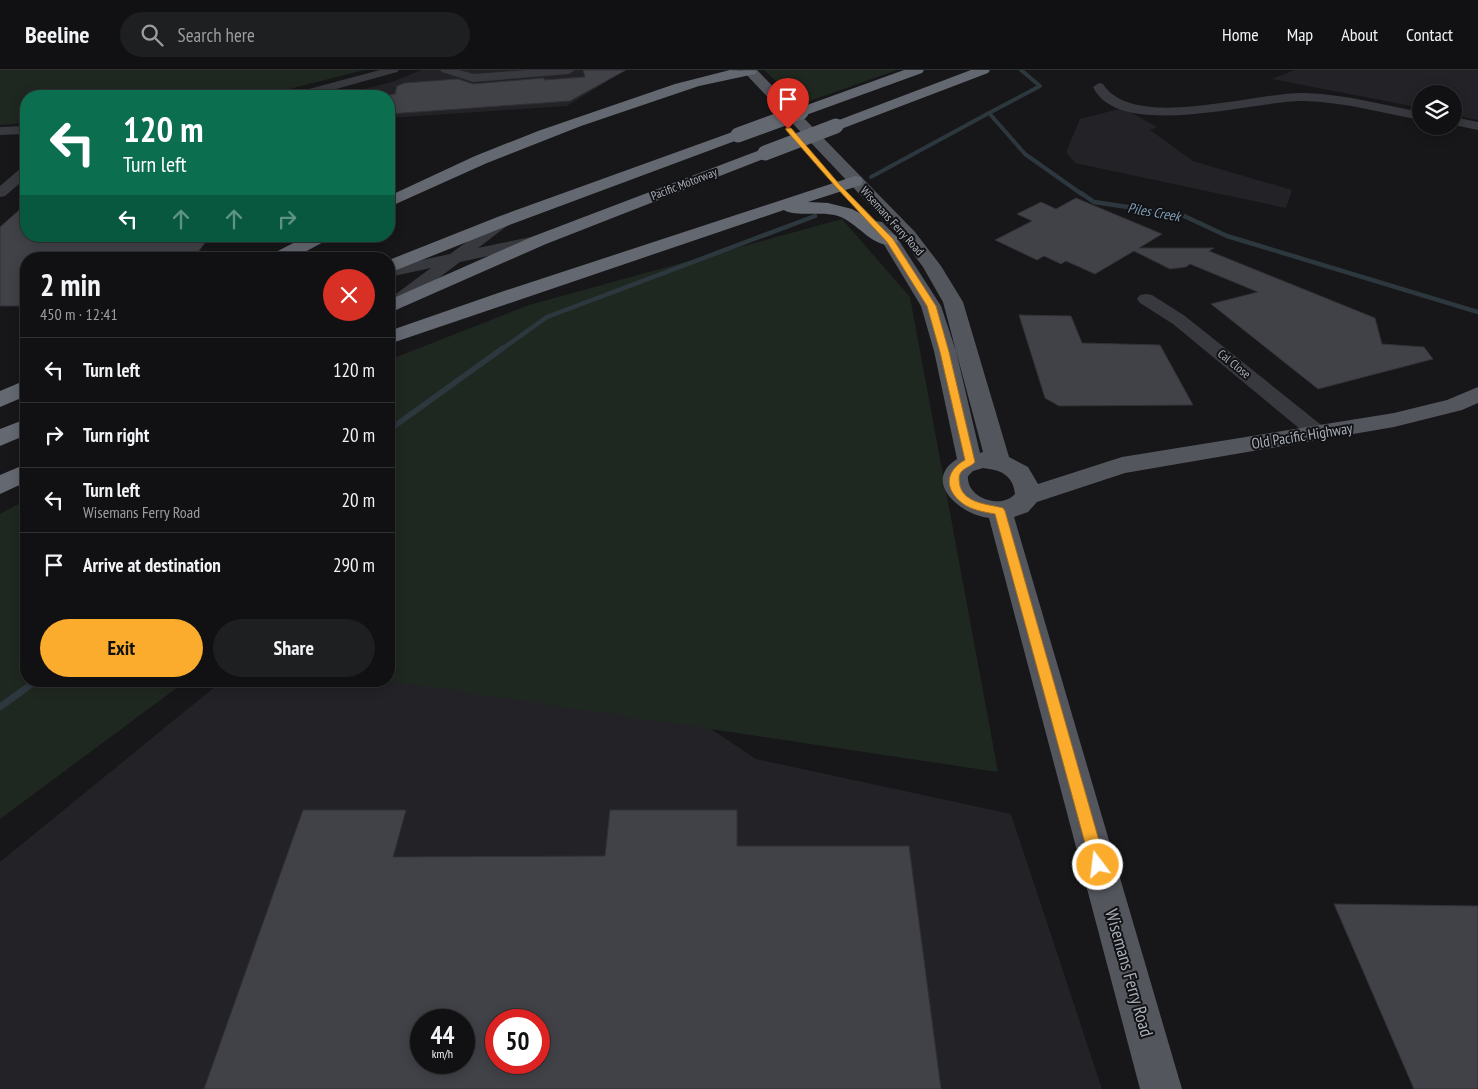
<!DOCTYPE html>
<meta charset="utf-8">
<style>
:root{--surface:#111113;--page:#1e1f21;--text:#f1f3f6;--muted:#9c9da0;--line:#303133;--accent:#fcac2d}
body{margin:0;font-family:"PT Sans Narrow",sans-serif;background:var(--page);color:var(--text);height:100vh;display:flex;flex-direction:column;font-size:19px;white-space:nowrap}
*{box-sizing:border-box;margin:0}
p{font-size:16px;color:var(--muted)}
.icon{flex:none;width:28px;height:28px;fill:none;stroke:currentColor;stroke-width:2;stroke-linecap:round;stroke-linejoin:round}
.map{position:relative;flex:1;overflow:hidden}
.panel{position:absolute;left:20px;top:182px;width:375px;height:435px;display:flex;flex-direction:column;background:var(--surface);border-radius:20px;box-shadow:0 2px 12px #0003,0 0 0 1px var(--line)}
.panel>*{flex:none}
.banner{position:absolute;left:20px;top:20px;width:375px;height:152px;border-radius:20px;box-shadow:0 2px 12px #0003,0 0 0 1px var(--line);background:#0b6e4f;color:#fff;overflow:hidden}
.buttons{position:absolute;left:1412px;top:15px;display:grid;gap:10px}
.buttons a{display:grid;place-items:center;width:50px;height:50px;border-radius:50%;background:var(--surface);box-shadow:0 2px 12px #0003,0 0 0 1px var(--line);font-size:25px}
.speed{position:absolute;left:410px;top:939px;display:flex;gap:10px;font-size:25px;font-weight:700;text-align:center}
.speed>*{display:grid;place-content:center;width:65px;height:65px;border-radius:50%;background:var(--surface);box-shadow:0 2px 12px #0003,0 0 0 1px var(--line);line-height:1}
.speed small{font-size:12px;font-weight:400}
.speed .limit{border:8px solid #d22;background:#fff;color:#111}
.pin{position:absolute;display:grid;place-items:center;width:42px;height:42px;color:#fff;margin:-51px -21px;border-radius:50% 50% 50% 0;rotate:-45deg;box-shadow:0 0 5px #0007}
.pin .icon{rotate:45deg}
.me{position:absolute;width:55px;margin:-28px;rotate:345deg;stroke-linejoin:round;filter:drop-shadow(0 0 4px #0008)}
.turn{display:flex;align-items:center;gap:18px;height:105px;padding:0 20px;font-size:22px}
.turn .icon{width:65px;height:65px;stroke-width:2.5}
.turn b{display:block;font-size:35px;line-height:42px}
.lanes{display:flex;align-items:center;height:48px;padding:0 20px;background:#0003;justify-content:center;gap:25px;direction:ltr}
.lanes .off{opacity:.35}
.round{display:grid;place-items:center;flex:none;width:52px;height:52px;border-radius:26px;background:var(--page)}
.headline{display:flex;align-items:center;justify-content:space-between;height:85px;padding:0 20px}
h1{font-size:30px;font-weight:600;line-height:38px}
.primary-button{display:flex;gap:10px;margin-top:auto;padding:10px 20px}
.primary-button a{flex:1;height:58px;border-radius:30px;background:var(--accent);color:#111;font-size:20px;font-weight:600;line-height:58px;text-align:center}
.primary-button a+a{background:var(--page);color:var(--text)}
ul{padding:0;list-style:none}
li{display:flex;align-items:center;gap:15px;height:65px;padding:0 20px;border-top:1px solid var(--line)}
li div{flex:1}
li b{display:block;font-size:19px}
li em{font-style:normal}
header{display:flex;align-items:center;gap:30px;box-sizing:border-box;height:70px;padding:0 25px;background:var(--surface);border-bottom:1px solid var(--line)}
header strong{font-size:24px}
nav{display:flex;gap:28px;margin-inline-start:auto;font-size:18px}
.search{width:350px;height:45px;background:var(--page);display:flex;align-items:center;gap:12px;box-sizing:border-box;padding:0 18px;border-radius:28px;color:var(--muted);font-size:19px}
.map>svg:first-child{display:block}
.built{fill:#232327;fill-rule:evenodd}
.green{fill:#1f2820}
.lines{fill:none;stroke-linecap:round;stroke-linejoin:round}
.stream-far3{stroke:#2c373e;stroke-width:4}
.stream-far2{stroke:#2c373e;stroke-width:4.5}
.stream-far1{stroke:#2c373e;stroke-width:5.5}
.stream{stroke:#2c373e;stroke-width:7}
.building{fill:#414247;stroke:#313136;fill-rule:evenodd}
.minor{fill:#38393f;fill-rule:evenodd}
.major{fill:#54565e;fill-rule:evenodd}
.highway{fill:#646870;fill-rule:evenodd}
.highway-bridge{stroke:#646870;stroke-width:15}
.route{fill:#fcac2d;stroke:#a4701d}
.labels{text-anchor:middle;stroke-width:4;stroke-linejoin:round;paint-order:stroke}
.far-street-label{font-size:12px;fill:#a9afba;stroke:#121214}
.far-water-label{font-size:14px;font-style:italic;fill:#7e9fb7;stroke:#121214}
.street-label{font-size:15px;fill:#a9afba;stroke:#121214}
.near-street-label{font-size:18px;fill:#a9afba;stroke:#121214}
</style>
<header>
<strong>Beeline</strong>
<div class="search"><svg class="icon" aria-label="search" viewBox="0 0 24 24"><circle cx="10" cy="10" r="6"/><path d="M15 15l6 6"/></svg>Search here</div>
<nav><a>Home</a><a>Map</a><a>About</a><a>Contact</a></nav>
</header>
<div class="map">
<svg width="1478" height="1019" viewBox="0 0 1478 1019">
<rect width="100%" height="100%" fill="#171719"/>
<!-- built -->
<g class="built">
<path d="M421,0H625L567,36L389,48V26H337L392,12Z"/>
<path d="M1295,0H1478V50L1454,45V24H1421V38L1272,9Z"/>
<path d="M1123,38L1157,57L1150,60L1193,91L1292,120L1286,138L1075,93L1066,82L1080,49Z"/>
<path d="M606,589L756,689L1011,744L1102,1019H0V792L222,611H389V597ZM421,950H464V992H421ZM496,950H539V992H496Z"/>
</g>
<!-- green -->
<g class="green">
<path d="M0,0H364L278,22L255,26H26V53L0,55Z"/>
<path d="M764,0H897L801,34Z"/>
<path d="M842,149L910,227L998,702L389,611V290L529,235Z"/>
<path d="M26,430V611H186L0,749V444Z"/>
</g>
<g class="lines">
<!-- stream-far3 -->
<g class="stream-far3">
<path d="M1021,0L1040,16L989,43L1025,84L1083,125"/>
<path d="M871,107L989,43"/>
</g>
<!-- stream-far2 -->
<g class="stream-far2">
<path d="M1081,123L1094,132L1182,145L1227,166L1478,242"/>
<path d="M502,279L547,247L815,146"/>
</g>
<!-- stream-far1 -->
<path class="stream-far1" d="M389,360L503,278"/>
<!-- stream -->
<path class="stream" d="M0,637L36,611"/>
</g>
<!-- building -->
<g class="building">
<path d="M583,0H626L570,31L389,44V25L395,24L397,16L405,13L458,9L473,14L544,8V10L585,7Z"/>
<path d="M1076,128L1162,164L1139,178H1214L1209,181L1375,248L1382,274L1424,277L1433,289L1318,319L1211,234L1258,222L1190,194L1186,197L1170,199L1134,181L1095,204L1066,191L1061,194L1044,186L1037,190L995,170L1032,151L1017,144L1041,132L1056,139Z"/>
<path d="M26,134V166H210L193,189H26V236H0V157Z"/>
<path d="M1019,245L1071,246L1082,273L1160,275L1193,335L1059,336L1045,328Z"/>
<path d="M303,740H406L393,787L605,786L610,740H737V776H909L941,1019H204ZM421,950H464V992H421ZM496,950H539V992H496Z"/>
<path d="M1334,834L1478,836V1019H1414Z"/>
</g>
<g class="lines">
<!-- minor -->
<g class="minor">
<path d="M380,0H399L397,2L311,26H292L294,23Z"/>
<path d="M440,0H459L474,4L527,0H575L569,4L473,12L442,2Z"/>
<path d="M1099,13L1103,14C1134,62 1255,22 1304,23C1344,24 1383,35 1421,42V50C1382,43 1344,32 1304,31C1257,30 1119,72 1093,17Z"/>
<path d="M1454,47L1478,52V60L1454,55Z"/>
<path d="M26,56V64L0,65V57Z"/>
<path d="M26,97V108L5,126L0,127V116L21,98Z"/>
<path d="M506,145L511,147L514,150L511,153L478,178L540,165L546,167L548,170L546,173L540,175L460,192L395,241L389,242V229L431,198L389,207V197L450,184L501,147Z"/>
<path d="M1146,224L1152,225L1185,246L1325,358L1328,363L1325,368L1318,370L1311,368L1173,254L1140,233L1137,229L1140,225Z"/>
</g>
<!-- major -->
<path class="major" d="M742,0H757L915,162L941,196L963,232L1009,387L1028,397L1038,414L1122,387L1394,343L1447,330L1478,317V333L1462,340L1394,357L1125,403L1037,432L1028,442L1014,447L1182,1019H1140L989,448C961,445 921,412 957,389L934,281L921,236L883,173L867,156L870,152L876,151L882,152L896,166L941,236L956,281L980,383L983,382L943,232L923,197L903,170ZM983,398C1001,400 1013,405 1015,424C1001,440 966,428 968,406L973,401Z"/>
<!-- highway -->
<g class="highway">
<path d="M730,0L757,1L755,4L699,16L581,56L487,93L389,137V126L475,86L538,61L675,14Z"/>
<path d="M904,0H924L922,3L806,45H796L794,42L796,39Z"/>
<path d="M971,0H990L988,3L841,59H831L828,56L831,53Z"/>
<path d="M738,60L743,62L746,65L743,68L512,154L389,203V190L500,146Z"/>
<path d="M765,78L771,80L773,83L771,86L546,174L389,243V230L534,166Z"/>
<path d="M855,106L861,107L863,111L861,115L808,132L828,133L852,139L867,147L884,161L896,166L899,170L896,174C873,180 859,153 838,146C823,141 794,147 784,140L389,274V261L501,222Z"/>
<path d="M307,166H330L327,170L292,189H268L270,185Z"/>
<path d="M26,310V326L0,337V321Z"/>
<path d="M26,349V365L0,376V359Z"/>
<path d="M26,394V412L0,424V405Z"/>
</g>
<!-- highway-bridge -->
<g class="highway-bridge">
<path d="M738,65L801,42"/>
<path d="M765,83L836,56"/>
</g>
</g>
<!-- route -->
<path class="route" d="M786,58H791L840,115L893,169L936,236L949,282L975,392C972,396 966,397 962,401C958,405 959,410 960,416C965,434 989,434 1003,438L1005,441L1106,795L1104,800L1098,802L1093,800L1091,795L995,444C984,442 971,440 962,433C944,419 945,401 965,390L940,282L927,236L887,172L836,117L786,60Z"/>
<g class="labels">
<!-- far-street labels -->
<g class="far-street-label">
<text transform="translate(684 114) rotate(-21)" y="4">Pacific Motorway</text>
<text transform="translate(892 151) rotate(48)" y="4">Wisemans Ferry Road</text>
<text transform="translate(1234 294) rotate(39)" y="4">Cal Close</text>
</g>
<!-- far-water labels -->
<g class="far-water-label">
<text transform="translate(1154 142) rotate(10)" y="5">Piles Creek</text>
</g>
<!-- street labels -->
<g class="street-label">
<text transform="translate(1302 366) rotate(-9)" y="5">Old Pacific Highway</text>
</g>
<!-- near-street labels -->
<g class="near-street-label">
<text transform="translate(1129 903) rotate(74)" y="6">Wisemans Ferry Road</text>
</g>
</g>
</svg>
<div class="buttons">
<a><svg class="icon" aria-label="layers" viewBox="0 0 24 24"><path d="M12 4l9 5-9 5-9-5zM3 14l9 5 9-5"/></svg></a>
</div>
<div class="speed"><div>44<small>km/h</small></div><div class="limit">50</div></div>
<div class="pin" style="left:788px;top:59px;background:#d93025"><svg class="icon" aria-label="arrive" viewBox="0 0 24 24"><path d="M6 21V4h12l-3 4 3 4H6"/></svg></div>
<svg class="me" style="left:1098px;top:795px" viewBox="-20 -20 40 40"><circle r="17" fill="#fcac2d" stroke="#fff" stroke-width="3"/><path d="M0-11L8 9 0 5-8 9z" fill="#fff"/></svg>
<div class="banner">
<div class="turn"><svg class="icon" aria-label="left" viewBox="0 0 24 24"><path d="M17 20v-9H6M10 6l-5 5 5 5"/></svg><div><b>120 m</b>Turn left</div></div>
<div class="lanes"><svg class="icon" aria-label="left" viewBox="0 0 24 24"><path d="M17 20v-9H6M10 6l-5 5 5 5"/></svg><svg class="icon off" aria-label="ahead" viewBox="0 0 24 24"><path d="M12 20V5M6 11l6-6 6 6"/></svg><svg class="icon off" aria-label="ahead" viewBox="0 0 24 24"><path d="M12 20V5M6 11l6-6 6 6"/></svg><svg class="icon off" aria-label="right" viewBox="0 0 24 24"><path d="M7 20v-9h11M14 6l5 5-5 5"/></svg></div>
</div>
<section class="panel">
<div class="headline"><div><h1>2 min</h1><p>450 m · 12:41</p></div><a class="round" style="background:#d93025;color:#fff"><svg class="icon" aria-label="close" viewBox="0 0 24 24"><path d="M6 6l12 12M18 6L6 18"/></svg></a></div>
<ul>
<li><svg class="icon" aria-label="left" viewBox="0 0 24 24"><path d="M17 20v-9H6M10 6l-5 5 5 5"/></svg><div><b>Turn left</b></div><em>120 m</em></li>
<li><svg class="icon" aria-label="right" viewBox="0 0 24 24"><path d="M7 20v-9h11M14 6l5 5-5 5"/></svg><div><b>Turn right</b></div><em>20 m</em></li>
<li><svg class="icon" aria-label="left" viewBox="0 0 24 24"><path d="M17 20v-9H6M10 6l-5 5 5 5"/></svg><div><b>Turn left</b><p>Wisemans Ferry Road</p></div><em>20 m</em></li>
<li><svg class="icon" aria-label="arrive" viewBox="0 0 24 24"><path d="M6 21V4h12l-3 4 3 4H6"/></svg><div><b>Arrive at destination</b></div><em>290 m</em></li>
</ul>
<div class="primary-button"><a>Exit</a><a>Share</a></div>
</section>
</div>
